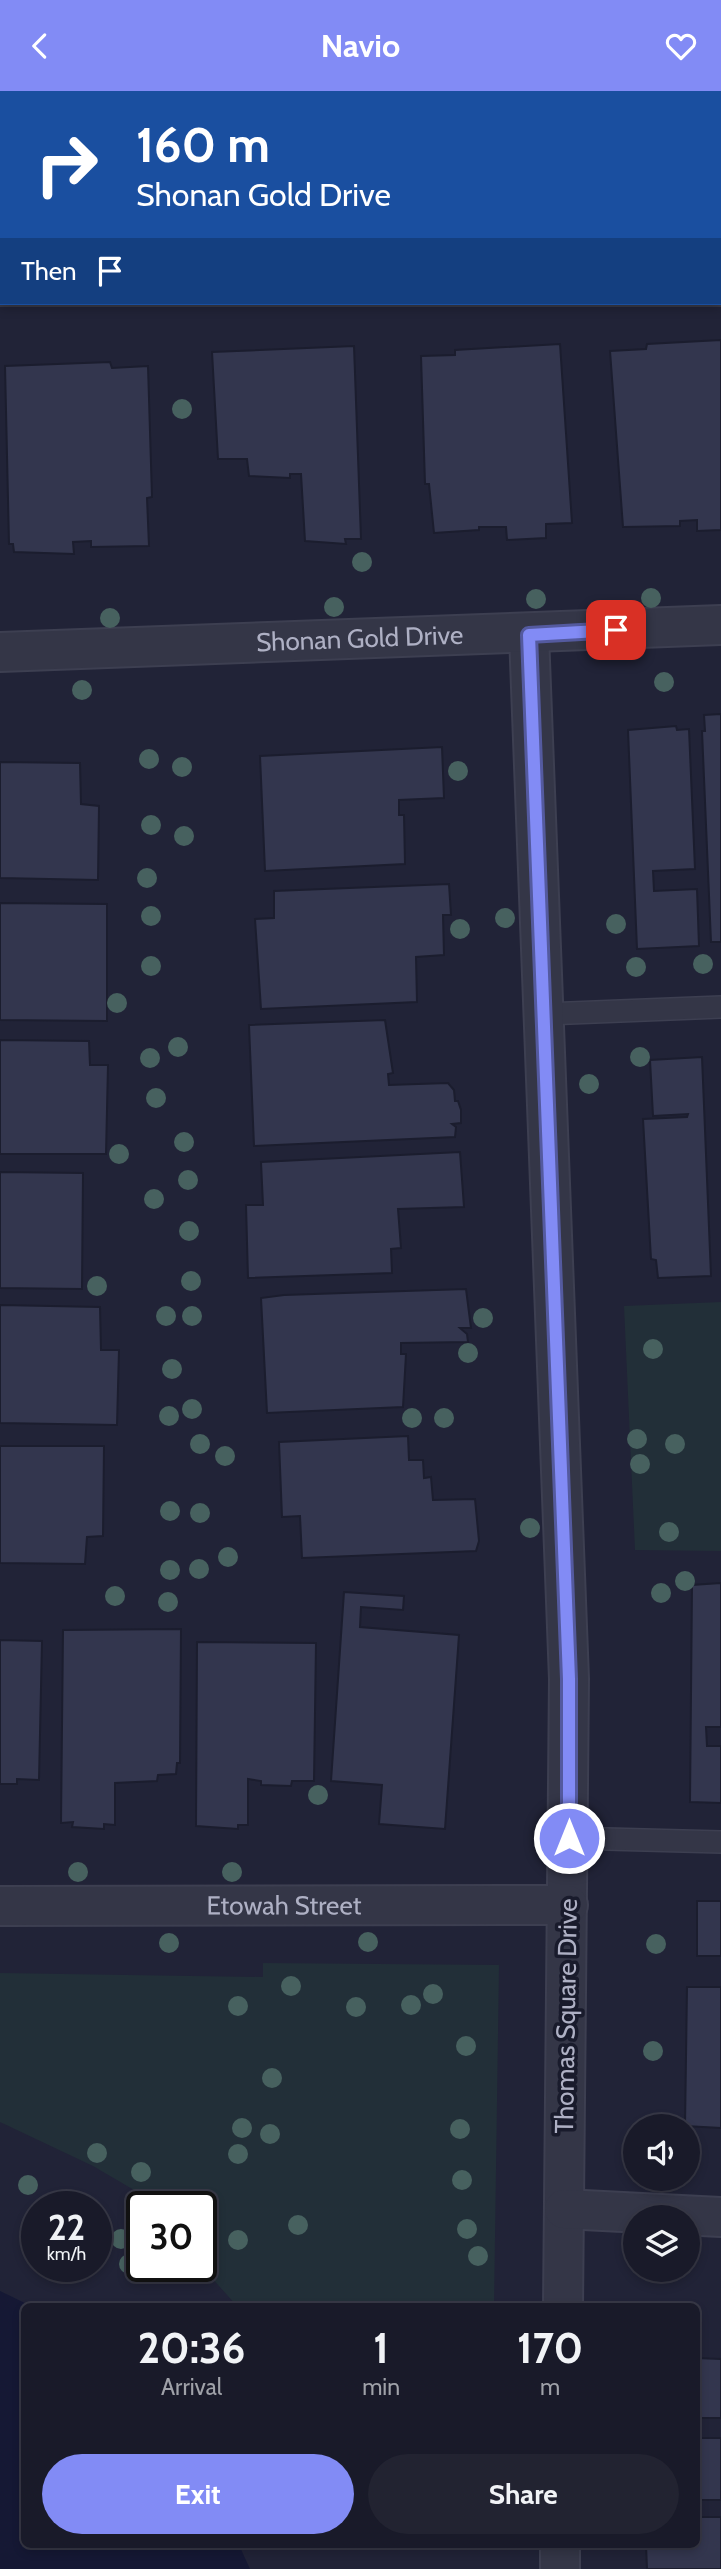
<!DOCTYPE html>
<style>
:root{--surface:#191a29;--page:#222331;--text:#f1f3f6;--muted:#9fa1a8;--line:#373846;--accent:#828bf5}
body{margin:0;font-family:Cabin,sans-serif;background:var(--page);color:var(--text);height:100vh;display:flex;flex-direction:column;font-size:26px;white-space:nowrap}
*{box-sizing:border-box;margin:0}
p{font-size:23px;color:var(--muted)}
.icon{flex:none;width:38px;height:38px;fill:none;stroke:currentColor;stroke-width:2;stroke-linecap:round;stroke-linejoin:round}
.map{position:relative;flex:1;overflow:hidden}
.drawer{position:absolute;left:21px;top:2212px;width:679px;height:245px;display:flex;flex-direction:column;background:var(--surface);border-radius:10px;box-shadow:0 4px 10px #0003,0 0 0 2px var(--line)}
.drawer>*{flex:none}
.top-card{position:absolute;left:0px;top:0px;width:721px;height:214px;box-shadow:0 4px 10px #0003,0 0 0 2px var(--line);background:#1a4fa0;color:#fff;overflow:hidden}
.controls{position:absolute;left:623px;top:2023px;display:grid;gap:14px}
.controls a{display:grid;place-items:center;width:77px;height:77px;border-radius:50%;background:var(--surface);box-shadow:0 4px 10px #0003,0 0 0 2px var(--line);font-size:35px}
.speed{position:absolute;left:21px;top:2100px;display:flex;gap:14px;font-size:35px;font-weight:700;text-align:center}
.speed>*{display:grid;place-content:center;width:91px;height:91px;border-radius:50%;background:var(--surface);box-shadow:0 4px 10px #0003,0 0 0 2px var(--line);line-height:1}
.speed small{font-size:18px;font-weight:400}
.speed .limit{border:4px solid #111;border-radius:10px;background:#fff;color:#111}
.pin{position:absolute;display:grid;place-items:center;width:60px;height:60px;color:#fff;margin:-30px;border-radius:14px;box-shadow:0 4px 10px #0006}
.me{position:absolute;width:77px;margin:-38px;rotate:0deg;stroke-linejoin:round;filter:drop-shadow(0 0 5px #0008)}
.turn{display:flex;align-items:center;gap:24px;height:147px;padding:0 21px;font-size:32px}
.turn .icon{width:91px;height:91px;stroke-width:2.5}
.turn b{display:block;font-size:49px;line-height:60px}
.then{display:flex;align-items:center;height:66px;padding:0 21px;background:#0003;gap:14px;font-size:26px}
.eta{display:flex;justify-content:space-evenly;align-items:center;height:119px;text-align:center}
.eta b{font-size:42px;font-weight:700;line-height:49px}
.cta{display:flex;gap:14px;margin-top:auto;padding:14px 21px}
.cta a{flex:1;height:80px;border-radius:42px;background:var(--accent);color:#fff;font-size:28px;font-weight:700;line-height:80px;text-align:center}
.cta a+a{background:var(--page);color:var(--text)}
header{display:flex;justify-content:space-between;align-items:center;height:91px;padding:0 21px;background:var(--accent);color:#fff;font-size:32px;font-weight:700}
.map>svg:first-child{display:block}
.green{fill:#222f38}
.water{fill:#151834}
.building{fill:#33364e;stroke:#1b1d2e;stroke-width:2}
.lines{fill:none;stroke-linecap:round;stroke-linejoin:round}
.service-casing{stroke:#3d3f51;stroke-width:24}
.minor-casing{stroke:#3d3f51;stroke-width:42}
.service{stroke:#343647;stroke-width:21}
.minor{stroke:#343647;stroke-width:38}
.tree{fill:#47615f}
.route-casing{stroke:#545a9f;stroke-width:18}
.route{stroke:#828bf5;stroke-width:12}
.labels{text-anchor:middle;stroke-width:7;stroke-linejoin:round;paint-order:stroke}
.street-label{font-size:26px;fill:#aeb0c4;stroke:#191b2c}
</style>
<header><svg class="icon" aria-label="back" viewBox="0 0 24 24"><path d="M15 5l-7 7 7 7"/></svg>Navio<svg class="icon" aria-label="heart" viewBox="0 0 24 24"><path d="M12 20l-8-8c-3-5 5-10 8-4 3-6 11-1 8 4z"/></svg></header>
<div class="map">
<svg width="721" height="2478" viewBox="0 0 721 2478">
<rect width="100%" height="100%" fill="#212337"/>
<!-- green -->
<g class="green">
<path d="M721,1211V1460L635,1459L624,1215Z"/>
<path d="M263,1872L499,1874L494,2215H237L201,2175V2157L205,2154L201,2150V2116H163L93,2075L0,2031V1882L263,1886Z"/>
</g>
<!-- water -->
<path class="water" d="M0,2200L31,2215L24,2216V2454H239L250,2478H0Z"/>
<!-- building -->
<g class="building">
<path d="M721,249V439L697,440V429L680,430V435L623,436L610,260L646,258L647,253Z"/>
<path d="M560,253L572,432L546,433V447L507,449L506,436H479V439L434,442L429,393H425L421,265L455,264V259Z"/>
<path d="M354,255L361,448H345L346,453L305,450L301,383H290V387L249,385L247,368H218L212,261Z"/>
<path d="M110,271L112,277L148,275L152,406L147,407L149,455L91,456V450L73,451L74,463L14,461L13,453H9L5,275Z"/>
<path d="M721,623V851H711L702,640H705L704,624Z"/>
<path d="M676,635L677,639L689,638L695,778L653,780L654,800L697,798L699,855L637,858L628,639Z"/>
<path d="M442,656L444,707L399,709V724H404L405,773L265,780L260,665Z"/>
<path d="M0,671L80,672L81,713L99,715L98,789L0,787Z"/>
<path d="M449,793L451,824H443L444,864L416,866L417,911L261,918L255,828L274,827V800Z"/>
<path d="M0,812L107,813V930L0,929Z"/>
<path d="M385,929L393,982L388,983L389,994L448,992L454,999L455,1010H458L461,1019V1032L452,1033L456,1036L455,1046L254,1055L249,934Z"/>
<path d="M0,949L89,950L90,974H108L106,1063H0Z"/>
<path d="M702,966L711,1185L658,1187L656,1169L651,1168L643,1028L687,1026L688,1023L653,1025L650,969Z"/>
<path d="M460,1061L464,1116L398,1118L401,1157L391,1158L392,1182L248,1187L246,1114H263L261,1071Z"/>
<path d="M0,1081L83,1082L82,1198L0,1197Z"/>
<path d="M466,1198L471,1237H460L467,1243L468,1251L401,1252V1263H406L403,1316L267,1322L261,1207L284,1204Z"/>
<path d="M0,1214L100,1216L101,1259H119L117,1334L0,1332Z"/>
<path d="M408,1345L409,1369H423L424,1387L431,1386L433,1409L475,1408L479,1450L476,1460L302,1467L300,1425L282,1426L279,1351Z"/>
<path d="M0,1355H104L103,1445L87,1446L85,1473L0,1472Z"/>
<path d="M721,1492V1636H706L707,1655H721V1712L690,1711L692,1494Z"/>
<path d="M344,1501L404,1505L403,1519L361,1516L360,1536L459,1544L445,1738L379,1733L382,1694L331,1690Z"/>
<path d="M181,1538L180,1672H177L176,1683L158,1684L157,1690L115,1692V1734L104,1733V1738L72,1736L73,1731L61,1732L63,1539Z"/>
<path d="M0,1549L42,1550L39,1689L17,1688V1693H0Z"/>
<path d="M197,1551L316,1552L314,1690H292L291,1695L261,1694V1690L248,1688V1734H238V1738L196,1735Z"/>
<rect x="697" y="1810" width="24" height="55"/>
<path d="M687,1896H721V2037L685,2035Z"/>
<path d="M696,2267L721,2268V2327H696Z"/>
<rect x="696" y="2347" width="25" height="62"/>
<path d="M696,2426H721V2478H647L646,2454H696Z"/>
</g>
<g class="lines">
<defs>
<g id="service">
<path d="M545,923L721,916"/>
<path d="M569,1747L721,1751"/>
</g>
<g id="minor">
<path d="M529,544L569,1588L563,2216"/>
<path id="s1" d="M0,561L721,534"/>
<path id="s2" d="M0,1815L568,1814"/>
<path d="M564,2118L721,2126"/>
<path d="M560,2478V2454"/>
</g>
</defs>
<!-- service casing -->
<use href="#service" class="service-casing"/>
<!-- minor casing -->
<use href="#minor" class="minor-casing"/>
<!-- service -->
<use href="#service" class="service"/>
<!-- minor -->
<use href="#minor" class="minor"/>
</g>
<!-- trees -->
<g class="tree">
<circle cx="182" cy="318" r="10"/>
<circle cx="362" cy="471" r="10"/>
<circle cx="651" cy="507" r="10"/>
<circle cx="536" cy="508" r="10"/>
<circle cx="334" cy="516" r="10"/>
<circle cx="110" cy="527" r="10"/>
<circle cx="664" cy="591" r="10"/>
<circle cx="82" cy="599" r="10"/>
<circle cx="149" cy="668" r="10"/>
<circle cx="182" cy="676" r="10"/>
<circle cx="458" cy="680" r="10"/>
<circle cx="151" cy="734" r="10"/>
<circle cx="184" cy="745" r="10"/>
<circle cx="147" cy="787" r="10"/>
<circle cx="151" cy="825" r="10"/>
<circle cx="505" cy="827" r="10"/>
<circle cx="616" cy="833" r="10"/>
<circle cx="460" cy="838" r="10"/>
<circle cx="703" cy="873" r="10"/>
<circle cx="151" cy="875" r="10"/>
<circle cx="636" cy="876" r="10"/>
<circle cx="117" cy="912" r="10"/>
<circle cx="178" cy="956" r="10"/>
<circle cx="640" cy="966" r="10"/>
<circle cx="150" cy="967" r="10"/>
<circle cx="589" cy="993" r="10"/>
<circle cx="156" cy="1007" r="10"/>
<circle cx="184" cy="1051" r="10"/>
<circle cx="119" cy="1063" r="10"/>
<circle cx="188" cy="1089" r="10"/>
<circle cx="154" cy="1108" r="10"/>
<circle cx="189" cy="1140" r="10"/>
<circle cx="191" cy="1190" r="10"/>
<circle cx="97" cy="1195" r="10"/>
<circle cx="166" cy="1225" r="10"/>
<circle cx="192" cy="1225" r="10"/>
<circle cx="483" cy="1227" r="10"/>
<circle cx="653" cy="1258" r="10"/>
<circle cx="468" cy="1262" r="10"/>
<circle cx="172" cy="1278" r="10"/>
<circle cx="192" cy="1318" r="10"/>
<circle cx="169" cy="1325" r="10"/>
<circle cx="412" cy="1327" r="10"/>
<circle cx="444" cy="1327" r="10"/>
<circle cx="637" cy="1348" r="10"/>
<circle cx="200" cy="1353" r="10"/>
<circle cx="675" cy="1353" r="10"/>
<circle cx="225" cy="1365" r="10"/>
<circle cx="640" cy="1373" r="10"/>
<circle cx="170" cy="1420" r="10"/>
<circle cx="200" cy="1422" r="10"/>
<circle cx="530" cy="1437" r="10"/>
<circle cx="669" cy="1441" r="10"/>
<circle cx="228" cy="1466" r="10"/>
<circle cx="199" cy="1478" r="10"/>
<circle cx="170" cy="1479" r="10"/>
<circle cx="685" cy="1490" r="10"/>
<circle cx="661" cy="1502" r="10"/>
<circle cx="115" cy="1505" r="10"/>
<circle cx="168" cy="1511" r="10"/>
<circle cx="318" cy="1704" r="10"/>
<circle cx="78" cy="1781" r="10"/>
<circle cx="232" cy="1781" r="10"/>
<circle cx="368" cy="1851" r="10"/>
<circle cx="169" cy="1852" r="10"/>
<circle cx="656" cy="1853" r="10"/>
<circle cx="291" cy="1895" r="10"/>
<circle cx="433" cy="1903" r="10"/>
<circle cx="411" cy="1914" r="10"/>
<circle cx="238" cy="1915" r="10"/>
<circle cx="356" cy="1916" r="10"/>
<circle cx="466" cy="1955" r="10"/>
<circle cx="653" cy="1960" r="10"/>
<circle cx="272" cy="1987" r="10"/>
<circle cx="242" cy="2037" r="10"/>
<circle cx="460" cy="2038" r="10"/>
<circle cx="270" cy="2043" r="10"/>
<circle cx="97" cy="2062" r="10"/>
<circle cx="238" cy="2063" r="10"/>
<circle cx="141" cy="2081" r="10"/>
<circle cx="462" cy="2089" r="10"/>
<circle cx="28" cy="2094" r="10"/>
<circle cx="298" cy="2134" r="10"/>
<circle cx="467" cy="2138" r="10"/>
<circle cx="121" cy="2148" r="10"/>
<circle cx="238" cy="2149" r="10"/>
<circle cx="478" cy="2165" r="10"/>
<circle cx="129" cy="2173" r="10"/>
</g>
<g class="lines">
<defs>
<path id="route" d="M569,1747V1588L529,544L616,539"/>
</defs>
<!-- route casing -->
<use href="#route" class="route-casing"/>
<!-- route -->
<use href="#route" class="route"/>
</g>
<g class="labels">
<!-- street labels -->
<g class="street-label">
<text dy="9" stroke="none"><textPath href="#s1" startOffset="360">Shonan Gold Drive</textPath></text>
<text dy="9" stroke="none"><textPath href="#s2" startOffset="284">Etowah Street</textPath></text>
<text transform="translate(566 1925) rotate(-89)" y="9">Thomas Square Drive</text>
</g>
</g>
</svg>
<div class="controls">
<a><svg class="icon" aria-label="sound" viewBox="0 0 24 24"><path d="M4 9h4l5-4v14l-5-4H4zM17 9q2 3 0 6"/></svg></a>
<a><svg class="icon" aria-label="layers" viewBox="0 0 24 24"><path d="M12 4l9 5-9 5-9-5zM3 14l9 5 9-5"/></svg></a>
</div>
<div class="speed"><div>22<small>km/h</small></div><div class="limit">30</div></div>
<div class="pin" style="left:616px;top:539px;background:#d93025"><svg class="icon" aria-label="arrive" viewBox="0 0 24 24"><path d="M6 21V4h12l-3 4 3 4H6"/></svg></div>
<svg class="me" style="left:569px;top:1747px" viewBox="-20 -20 40 40"><circle r="17" fill="#828bf5" stroke="#fff" stroke-width="3"/><path d="M0-11L8 9 0 5-8 9z" fill="#fff"/></svg>
<div class="top-card">
<div class="turn"><svg class="icon" aria-label="right" viewBox="0 0 24 24"><path d="M7 20v-9h11M14 6l5 5-5 5"/></svg><div><b>160 m</b>Shonan Gold Drive</div></div>
<div class="then">Then<svg class="icon" aria-label="arrive" viewBox="0 0 24 24"><path d="M6 21V4h12l-3 4 3 4H6"/></svg></div>
</div>
<section class="drawer">
<div class="eta">
<div><b>20:36</b><p>Arrival</p></div>
<div><b>1</b><p>min</p></div>
<div><b>170</b><p>m</p></div>
</div>
<div class="cta"><a>Exit</a><a>Share</a></div>
</section>
</div>
